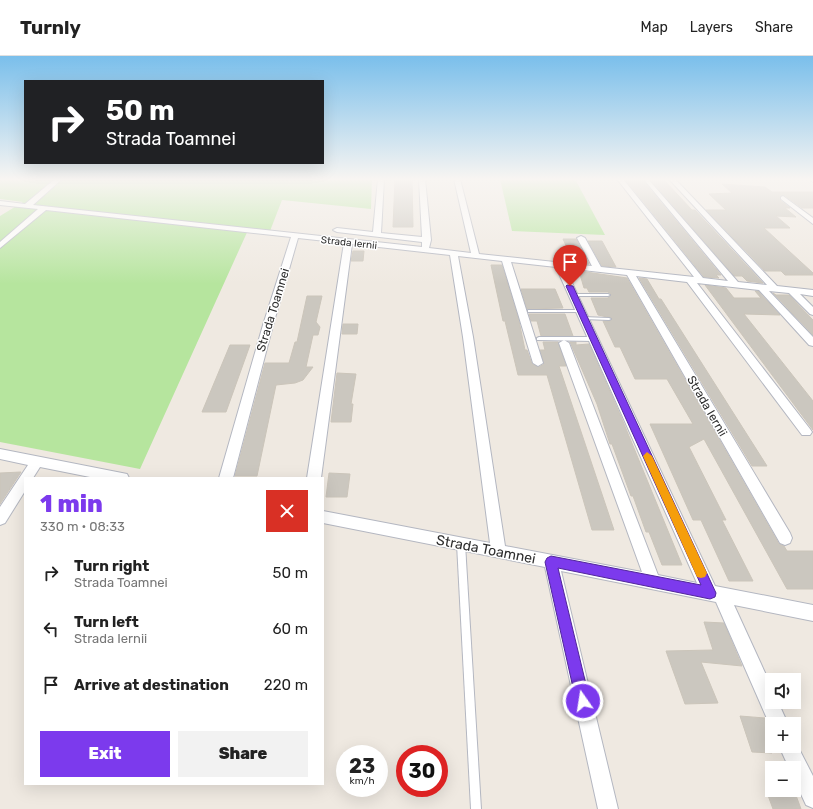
<!DOCTYPE html>
<meta charset="utf-8">
<style>
:root{--surface:#fff;--page:#f2f2f2;--text:#222;--muted:#767676;--line:#e0e0e0;--accent:#7c3aed}
body{margin:0;font-family:Rubik,sans-serif;background:var(--page);color:var(--text);height:100vh;display:flex;flex-direction:column;font-size:15px;white-space:nowrap}
*{box-sizing:border-box;margin:0}
p{font-size:13px;color:var(--muted)}
.icon{flex:none;width:22px;height:22px;fill:none;stroke:currentColor;stroke-width:2;stroke-linecap:round;stroke-linejoin:round}
.map{position:relative;flex:1;overflow:hidden}
.side{position:absolute;left:24px;top:421px;width:300px;height:308px;display:flex;flex-direction:column;background:var(--surface);border-radius:0px;box-shadow:0 4px 16px #0002}
.side>*{flex:none}
.hud{position:absolute;left:24px;top:24px;width:300px;height:84px;border-radius:0px;box-shadow:0 4px 16px #0002;background:#202124;color:#fff;overflow:hidden}
.buttons{position:absolute;left:765px;top:617px;display:grid;gap:8px}
.buttons a{display:grid;place-items:center;width:36px;height:36px;border-radius:0px;background:var(--surface);box-shadow:0 4px 16px #0002;font-size:20px}
.speed{position:absolute;left:336px;top:689px;display:flex;gap:8px;font-size:20px;font-weight:700;text-align:center}
.speed>*{display:grid;place-content:center;width:52px;height:52px;border-radius:50%;background:var(--surface);box-shadow:0 4px 16px #0002;line-height:1}
.speed small{font-size:10px;font-weight:400}
.speed .limit{border:6px solid #d22;background:#fff;color:#111}
.pin{position:absolute;display:grid;place-items:center;width:34px;height:34px;color:#fff;margin:-41px -17px;border-radius:50% 50% 50% 0;rotate:-45deg;box-shadow:0 0 4px #0007}
.pin .icon{rotate:45deg}
.me{position:absolute;width:44px;margin:-22px;rotate:347deg;stroke-linejoin:round;filter:drop-shadow(0 0 3px #0008)}
.turn{display:flex;align-items:center;gap:14px;height:84px;padding:0 16px;font-size:18px}
.turn .icon{width:52px;height:52px;stroke-width:2.5}
.turn b{display:block;font-size:28px;line-height:34px}
.round{display:grid;place-items:center;flex:none;width:42px;height:42px;border-radius:0px;background:var(--page)}
.overview{display:flex;align-items:center;justify-content:space-between;height:68px;padding:0 16px}
h1{font-size:24px;font-weight:800;line-height:30px;color:var(--accent)}
.primary-button{display:flex;gap:8px;margin-top:auto;padding:8px 16px}
.primary-button a{flex:1;height:46px;border-radius:0px;background:var(--accent);color:#fff;font-size:16px;font-weight:800;line-height:46px;text-align:center}
.primary-button a+a{background:var(--page);color:var(--text)}
ul{padding:0;list-style:none}
li{display:flex;align-items:center;gap:12px;height:56px;padding:0 16px}
li div{flex:1}
li b{display:block;font-size:15px}
li em{font-style:normal}
header{display:flex;align-items:center;gap:24px;box-sizing:border-box;height:56px;padding:0 20px;background:var(--surface);border-bottom:1px solid var(--line)}
header strong{font-size:19px}
nav{display:flex;gap:22px;margin-inline-start:auto;font-size:14px}
.map>svg:first-child{display:block}
.green{fill:#b6e59e}
.building{fill:#cbc7bf;stroke:#cbc5ba}
.lines{fill:none;stroke-linecap:round;stroke-linejoin:round}
.lane-casing{stroke:#b4b7c1;stroke-width:2}
.street-casing{stroke:#b4b7c1;stroke-width:2}
.lane{fill:#fff;fill-rule:evenodd}
.street{fill:#fff;fill-rule:evenodd}
.route{fill:#7c3aed;stroke:#51269a}
.slow{fill:#f59e0b}
.labels{text-anchor:middle;stroke-width:3;stroke-linejoin:round;paint-order:stroke}
.far-street-label{font-size:10px;fill:#2e2e2e;stroke:#fff}
.street-label{font-size:12px;fill:#2e2e2e;stroke:#fff}
.near-street-label{font-size:14px;fill:#2e2e2e;stroke:#fff}
</style>
<header>
<strong>Turnly</strong>
<nav><a>Map</a><a>Layers</a><a>Share</a></nav>
</header>
<div class="map">
<svg width="813" height="753" viewBox="0 0 813 753">
<rect width="100%" height="100%" fill="#efe9e1"/>
<!-- green -->
<g class="green">
<path d="M0,123H290L288,129L291,123H372L371,153L282,144L270,175L249,172L140,413L0,386V160L23,146L0,143Z"/>
<path d="M500,123H575L605,179L512,175Z"/>
</g>
<!-- building -->
<g class="building">
<path d="M395,123H412L413,171H393Z"/>
<path d="M625,123H646L644,126L721,219H716L719,222L704,221Z"/>
<path d="M650,123H663L692,154H695L763,227L747,225L742,220H734Z"/>
<path d="M722,128L765,131L772,136H813V152H802L784,139L780,140V144L790,152H785L796,161L776,160L790,172H764L813,217V219H785L781,215H765L706,154H726L709,138L732,137Z"/>
<path d="M563,183H576L589,208L573,205Z"/>
<path d="M588,185H602L616,211L602,210Z"/>
<path d="M353,195H364L363,205H351Z"/>
<path d="M491,209H502L519,265L525,294H527L532,308L539,311L544,308L540,294H545L543,286H558L566,310H559L614,474H592L547,319H518L505,265H503Z"/>
<path d="M579,215L627,222L779,488L784,490L787,495H813V533H787L704,383L689,391L726,464H722L753,525H729L701,464H693L650,368H693L667,323H635L620,291H615L603,265H610L612,262L598,259L591,242H608L611,238L608,236H589L587,232H584Z"/>
<path d="M639,222L647,223L659,243H661L767,410H752Z"/>
<path d="M705,229L726,232L734,242H761L755,235H758L780,259L744,258L813,345V374Z"/>
<path d="M521,233H555L563,252L527,253Z"/>
<path d="M773,237L776,239H789L813,264V279Z"/>
<path d="M307,240H322L316,266L320,271L318,279H313L306,311H313L303,324L295,327L276,329L257,420H235L265,307H289L295,286H297Z"/>
<path d="M529,258H565L573,280H541L537,265H531Z"/>
<path d="M343,268H358L357,278H342Z"/>
<path d="M570,286H576V289L589,288L622,363L682,509H662L649,476H646L633,440H631L612,388H610L597,348Z"/>
<path d="M230,289H250L226,356H202Z"/>
<path d="M337,317L356,318L351,348H353L351,366H331Z"/>
<path d="M21,416L0,448V417Z"/>
<path d="M329,417L350,418L347,441H326Z"/>
<path d="M704,566L724,567L742,610L701,606L718,647L685,648L666,595L713,594Z"/>
<path d="M740,660L765,662L772,676V697L752,696Z"/>
<path d="M766,734H794L801,753H773Z"/>
</g>
<g class="lines">
<defs>
<g id="lane">
<path d="M572,238H608L610,239L608,240H574L572,239Z"/>
<path d="M528,254H581L583,255L581,256H528Z"/>
<path d="M582,261L609,262L611,263L609,264L584,263L582,262Z"/>
<path d="M539,281H594L596,283L594,285L537,284V282Z"/>
<path d="M461,485L464,486L465,488L481,753H471L457,488L458,486Z"/>
</g>
<g id="street">
<path d="M55,123H62L33,149L422,191V186L337,176L333,174L337,172L373,176L378,123H384L381,177L422,181L419,123H425L431,184L429,192L471,197L454,123H460L479,198L592,210L577,182L581,180L585,182L601,211L694,221L617,123H623L703,222L728,225L646,126L645,125L648,123L738,226L767,229L669,123H675L777,230L813,234V240L800,238L813,251V259L810,258L789,237L769,235L813,281V290L809,289L759,234L697,227L810,373L812,376L810,379H802L687,226L636,220L790,477L792,482L790,487L785,489L780,487L627,219L565,212L715,530L813,549V565L734,549L772,632V646H778L788,668H772V674L716,546L561,515L618,753H598L545,511L323,467V455L490,487L463,281L450,199L352,188L321,422H307L344,187L298,182L273,269L233,422H219L263,269L291,181L46,154L0,192V186L38,153L0,149V145L25,148ZM458,200L502,205L533,307L538,310L543,307L511,206L556,211L697,527L658,519L569,287L564,284L559,287L642,516L505,490L473,281Z"/>
<path d="M809,123H813V126Z"/>
<path d="M783,140L813,162V168L781,143V141Z"/>
<path d="M0,393L122,417L127,418L129,422H95L40,411L33,422H25V435L5,467L0,469V451L28,409L0,403Z"/>
<path d="M794,683L813,720V752L806,749L794,723V712H789L779,690H794Z"/>
</g>
</defs>
<!-- lane casing -->
<use href="#lane" class="lane-casing"/>
<!-- street casing -->
<use href="#street" class="street-casing"/>
<!-- lane -->
<use href="#lane" class="lane"/>
<!-- street -->
<use href="#street" class="street"/>
</g>
<!-- sky -->
<linearGradient id="sky" x2="0" y2="1"><stop stop-color="#7abfeb"/><stop offset="0.54" stop-color="#f8f5f2"/><stop offset="1" stop-color="#f8f5f2" stop-opacity="0"/></linearGradient>
<rect width="813" height="228" fill="url(#sky)"/>
<!-- route -->
<path class="route" d="M567,229L573,230L716,537L715,541L710,543L558,512L590,645L588,650L583,652L578,650L576,645L545,506L547,502L551,500L701,529L566,230Z"/>
<!-- slow -->
<path class="slow" d="M647,396L652,400L705,513L707,517L705,521L701,522L697,521L643,400Z"/>
<g class="labels">
<!-- far-street labels -->
<g class="far-street-label">
<text transform="translate(349 186) rotate(6)" y="4">Strada Iernii</text>
</g>
<!-- street labels -->
<g class="street-label">
<text transform="translate(273 254) rotate(-73)" y="4">Strada Toamnei</text>
<text transform="translate(707 350) rotate(60)" y="4">Strada Iernii</text>
</g>
<!-- near-street labels -->
<g class="near-street-label">
<text transform="translate(486 493) rotate(11)" y="5">Strada Toamnei</text>
</g>
</g>
</svg>
<div class="buttons">
<a><svg class="icon" aria-label="sound" viewBox="0 0 24 24"><path d="M4 9h4l5-4v14l-5-4H4zM17 9q2 3 0 6"/></svg></a>
<a>+</a>
<a>−</a>
</div>
<div class="speed"><div>23<small>km/h</small></div><div class="limit">30</div></div>
<div class="pin" style="left:570px;top:230px;background:#d93025"><svg class="icon" aria-label="arrive" viewBox="0 0 24 24"><path d="M6 21V4h12l-3 4 3 4H6"/></svg></div>
<svg class="me" style="left:583px;top:645px" viewBox="-20 -20 40 40"><circle r="17" fill="#7c3aed" stroke="#fff" stroke-width="3"/><path d="M0-11L8 9 0 5-8 9z" fill="#fff"/></svg>
<div class="hud">
<div class="turn"><svg class="icon" aria-label="right" viewBox="0 0 24 24"><path d="M7 20v-9h11M14 6l5 5-5 5"/></svg><div><b>50 m</b>Strada Toamnei</div></div>
</div>
<section class="side">
<div class="overview"><div><h1>1 min</h1><p>330 m · 08:33</p></div><a class="round" style="background:#d93025;color:#fff"><svg class="icon" aria-label="close" viewBox="0 0 24 24"><path d="M6 6l12 12M18 6L6 18"/></svg></a></div>
<ul>
<li><svg class="icon" aria-label="right" viewBox="0 0 24 24"><path d="M7 20v-9h11M14 6l5 5-5 5"/></svg><div><b>Turn right</b><p>Strada Toamnei</p></div><em>50 m</em></li>
<li><svg class="icon" aria-label="left" viewBox="0 0 24 24"><path d="M17 20v-9H6M10 6l-5 5 5 5"/></svg><div><b>Turn left</b><p>Strada Iernii</p></div><em>60 m</em></li>
<li><svg class="icon" aria-label="arrive" viewBox="0 0 24 24"><path d="M6 21V4h12l-3 4 3 4H6"/></svg><div><b>Arrive at destination</b></div><em>220 m</em></li>
</ul>
<div class="primary-button"><a>Exit</a><a>Share</a></div>
</section>
</div>
